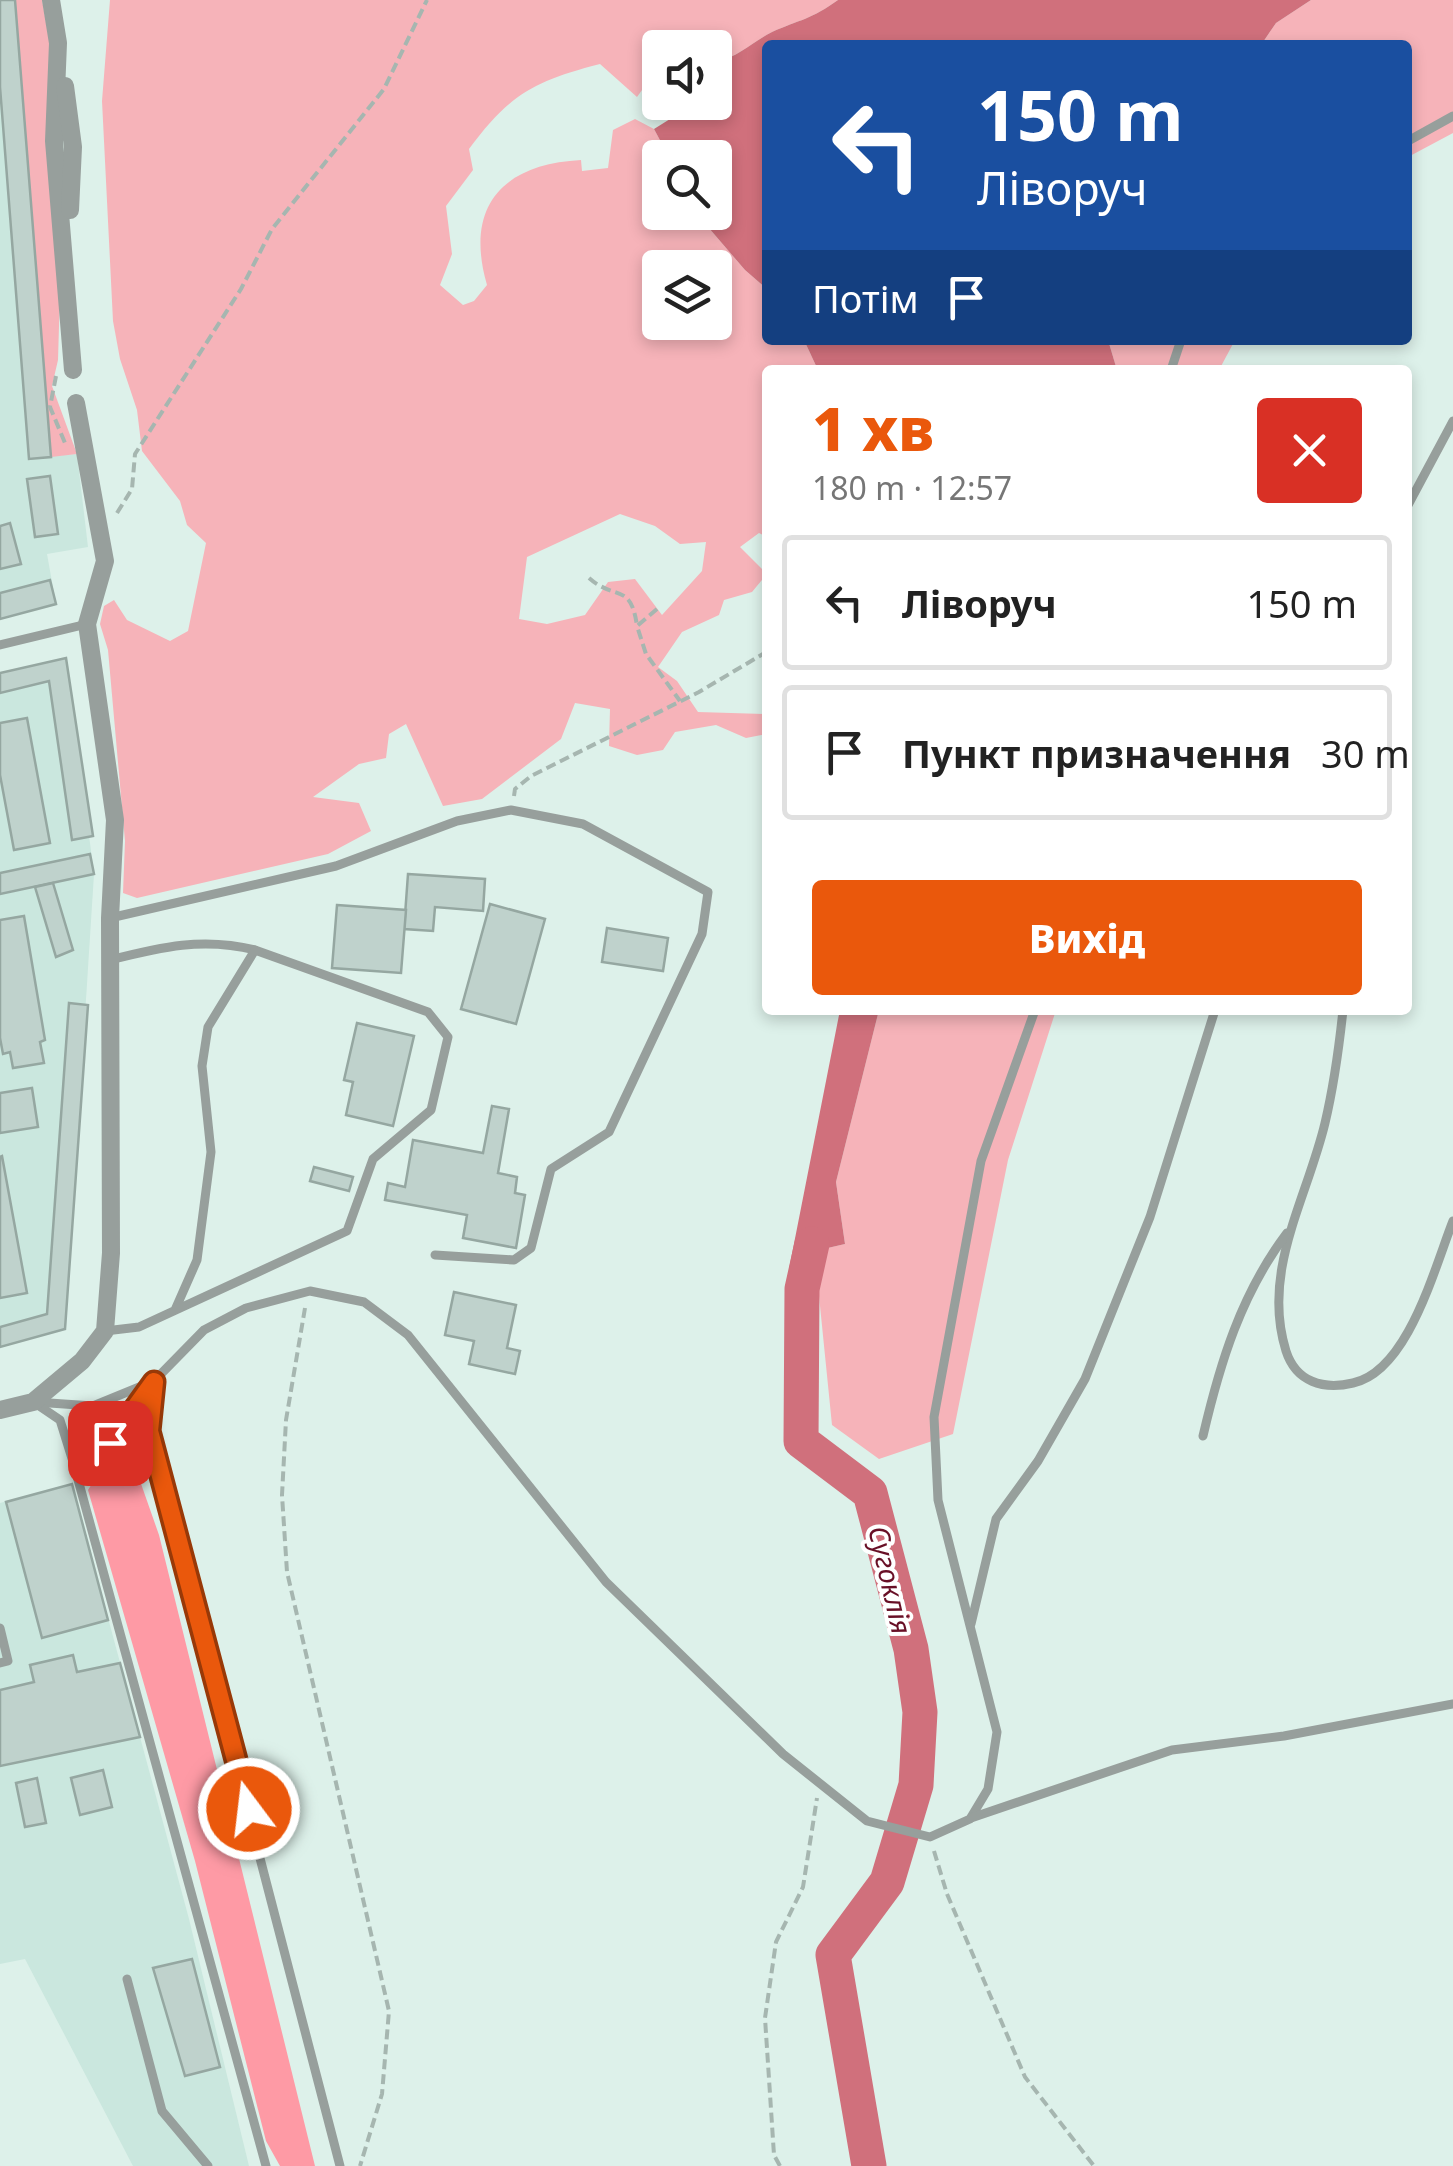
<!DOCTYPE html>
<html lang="uk">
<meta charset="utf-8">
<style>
:root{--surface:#fff;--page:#f6f6f6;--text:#222;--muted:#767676;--line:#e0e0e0;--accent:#ea580c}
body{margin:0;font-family:"Noto Sans",sans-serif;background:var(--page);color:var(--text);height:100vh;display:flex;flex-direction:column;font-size:38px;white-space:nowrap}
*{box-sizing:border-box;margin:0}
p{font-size:32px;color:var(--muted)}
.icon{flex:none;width:55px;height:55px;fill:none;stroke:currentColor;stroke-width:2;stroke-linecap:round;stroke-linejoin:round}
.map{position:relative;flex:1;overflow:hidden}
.details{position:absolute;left:762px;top:365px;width:650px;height:650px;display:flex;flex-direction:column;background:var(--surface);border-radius:10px;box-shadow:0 5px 15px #0003}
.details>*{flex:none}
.banner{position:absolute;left:762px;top:40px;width:650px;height:305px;border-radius:10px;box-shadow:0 5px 15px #0003;background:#1a4fa0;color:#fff;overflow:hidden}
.tools{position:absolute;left:642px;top:30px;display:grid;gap:20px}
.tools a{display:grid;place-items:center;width:90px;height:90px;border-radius:10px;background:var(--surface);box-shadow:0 5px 15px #0003;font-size:50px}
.pin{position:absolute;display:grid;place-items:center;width:85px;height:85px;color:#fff;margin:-42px;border-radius:20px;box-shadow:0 5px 15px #0006}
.me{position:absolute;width:110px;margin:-55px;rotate:345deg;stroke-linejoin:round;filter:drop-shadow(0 0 8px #0008)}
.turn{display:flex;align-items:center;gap:35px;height:210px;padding:0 50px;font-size:45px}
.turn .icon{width:130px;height:130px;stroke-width:2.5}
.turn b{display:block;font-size:70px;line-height:85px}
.then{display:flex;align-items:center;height:95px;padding:0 50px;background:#0003;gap:20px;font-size:38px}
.round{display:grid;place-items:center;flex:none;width:105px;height:105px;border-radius:10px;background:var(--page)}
.head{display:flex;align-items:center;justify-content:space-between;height:170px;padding:0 50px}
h1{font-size:60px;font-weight:800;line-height:75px;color:var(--accent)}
.action{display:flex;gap:20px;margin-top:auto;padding:20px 50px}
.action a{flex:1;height:115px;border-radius:10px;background:var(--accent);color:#fff;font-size:40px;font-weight:800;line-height:115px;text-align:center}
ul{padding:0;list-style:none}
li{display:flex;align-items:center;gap:30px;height:135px;margin:0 20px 15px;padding:0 30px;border:5px solid var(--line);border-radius:10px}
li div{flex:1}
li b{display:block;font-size:38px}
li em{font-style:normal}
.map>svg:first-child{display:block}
.built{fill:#cae7de}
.green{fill:#f6b3b9;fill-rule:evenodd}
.forest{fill:#fe9aa5}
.water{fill:#d0707c}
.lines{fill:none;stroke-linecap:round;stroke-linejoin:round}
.river{stroke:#d0707c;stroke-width:35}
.building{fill:#bfd2cc;stroke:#95a7a1;stroke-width:2.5}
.path{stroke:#a6b6b0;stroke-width:4;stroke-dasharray:10 5;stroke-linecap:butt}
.lane{stroke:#979f9c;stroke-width:9}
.street{stroke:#979f9c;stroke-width:18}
.route-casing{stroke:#983908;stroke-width:25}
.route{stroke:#ea580c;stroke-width:18}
.labels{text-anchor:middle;stroke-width:8;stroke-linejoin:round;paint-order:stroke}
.water-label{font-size:28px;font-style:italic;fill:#680f26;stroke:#fff}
</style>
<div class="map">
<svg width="1453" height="2166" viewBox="0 0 1453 2166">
<rect width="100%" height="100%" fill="#ddf1ea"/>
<!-- built -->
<g class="built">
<path d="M0,0H15L51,456L77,454L88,547L47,554L56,604L0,619Z"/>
<path d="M66,658L94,874L65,1329L0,1347V673Z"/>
<path d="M72,1484L189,1919L249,2166H133L25,1959L0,1964V1503Z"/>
</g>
<!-- green -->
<g class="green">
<path d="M15,0H42L50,44L60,292L58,360L52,386L77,454L51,457Z"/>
<path d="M110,0H838C812,19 799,20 772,32C751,43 739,57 715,62V48H660V65L637,97L600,64C534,81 510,94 469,149L473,170L446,206L452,254L440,285L463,305L474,301L487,285C464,206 503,164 581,160L582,171L608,168L613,130L635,119L654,129L669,157L660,158V212L696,213L745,270L767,289L768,340H804L818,370H768L767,537L759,533L740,547L767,574L752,592L724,600L719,615L682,632L658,667L677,681L698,712L767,714V734L746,738L716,725L675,732L663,750L637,755L609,746L610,709L575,703L561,739L482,799L443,806L406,724L389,734L386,758L359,764L313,797L359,803L371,831L328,854L137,898L123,893L125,841L108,650L100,624L104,606L114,600L127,620L170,641L188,631L206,543L187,525L180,501L142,451L137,410L120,359L113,321L102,101ZM660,268H715V322H660ZM620,514L655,526L680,544L706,542L702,571L662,615L635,579L608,582L585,615L547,624L519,619L527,557Z"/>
<path d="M1311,0H1453V133L1408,157V45H1261L1276,23Z"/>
<path d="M1108,340H1235L1219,370H1117Z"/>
<path d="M879,1010H1056L1008,1160L953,1434L879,1459L832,1425L818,1286L819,1250L845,1244L836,1182Z"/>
</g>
<!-- forest -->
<path class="forest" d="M106,1462L139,1478L159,1535L315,2166H280L266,2141L195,1861L88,1490Z"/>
<!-- water -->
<g class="water">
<path d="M838,0H1311L1276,23L1261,45H768L767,289L745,270L696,213L715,212V158L669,157L654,129L686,109L688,103L715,102V62C739,57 751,43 772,32C799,20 812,19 838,0Z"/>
<path d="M804,340H1108L1117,370H818Z"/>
<path d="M840,1010H879L836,1182L845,1244L819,1250L818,1286L802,1289L789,1269Z"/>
</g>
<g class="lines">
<!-- river -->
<path class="river" d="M812,1244L802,1289L801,1441L870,1493L911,1649L920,1712L916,1785L887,1882L833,1955L869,2166"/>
</g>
<!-- building -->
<g class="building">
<path d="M0,0H15L51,457L29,459L0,87Z"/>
<path d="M50,476L58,534L35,537L27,479Z"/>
<path d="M10,523L21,564L0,569V526Z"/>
<path d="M50,580L56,604L0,619V593Z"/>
<path d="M66,658L93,836L72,840L49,681L0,693V673Z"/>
<path d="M27,718L50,843L14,850L0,775V723Z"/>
<path d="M90,854L94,874L0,894V873Z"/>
<path d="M408,874L485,879L483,911L435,907L433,931L404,929Z"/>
<path d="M53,883L73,950L56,957L35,887Z"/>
<path d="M490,904L545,919L516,1024L461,1009Z"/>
<path d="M337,905L406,910L401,973L332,968Z"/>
<path d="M24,916L45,1040L40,1042L44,1063L13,1068L10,1052L3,1054L0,1038V920Z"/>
<path d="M607,928L668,938L663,971L602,962Z"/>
<path d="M69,1003L88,1005L65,1329L0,1347V1327L47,1314Z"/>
<path d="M357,1023L414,1036L393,1126L346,1115L353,1082L344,1080Z"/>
<path d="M32,1088L38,1127L0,1133V1093Z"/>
<path d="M492,1106L509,1109L498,1173L517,1177L515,1193L525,1195L516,1248L463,1238L467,1215L385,1200L388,1183L405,1187L413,1140L483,1153Z"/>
<path d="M2,1156L27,1293L0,1298V1157Z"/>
<path d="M314,1167L353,1177L349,1191L310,1181Z"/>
<path d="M454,1292L516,1305L507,1348L520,1351L515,1374L469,1364L474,1341L445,1335Z"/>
<path d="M72,1484L108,1620L42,1638L6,1502Z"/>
<path d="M73,1655L77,1672L120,1663L140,1737L0,1766V1690L34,1682L30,1665Z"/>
<path d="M103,1770L112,1807L80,1815L71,1778Z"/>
<path d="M37,1778L46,1823L25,1827L16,1783Z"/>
<path d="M192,1959L220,2067L185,2076L153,1968Z"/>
</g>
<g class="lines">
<!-- path -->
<g class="path">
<path d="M56,376L50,407L65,443"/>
<path d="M117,513L132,489L135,454L241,289L272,229L384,89L427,0"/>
<path d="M589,578C615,601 631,582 637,626"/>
<path d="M657,609L637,626L646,654L680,701"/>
<path d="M514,796L515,789L531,776L699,692L768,651"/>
<path d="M305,1308L286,1420L282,1495L287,1572L389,2011L382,2094L360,2166"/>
<path d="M934,1851L947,1894L1025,2077L1094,2166"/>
<path d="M780,2166L774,2155L765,2018L776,1942L803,1887L817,1798"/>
</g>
<!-- lane -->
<g class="lane">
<path d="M1408,141L1453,116"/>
<path d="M1171,370L1181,340"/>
<path d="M1408,505L1453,421"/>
<path d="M0,645L87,624"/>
<path d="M110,918L336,866L457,821L511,810L583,824L708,892L702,934L609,1132L551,1169L531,1248L514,1260L435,1255"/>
<path d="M110,960C161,947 203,937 255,950"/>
<path d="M1343,1010C1339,1048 1334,1085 1325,1123C1307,1199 1261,1271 1286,1351C1296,1382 1323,1390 1353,1383C1408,1371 1434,1269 1453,1221"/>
<path d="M105,1331L139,1327L347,1231L373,1159L431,1110L448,1037L428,1012L255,950L208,1027L202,1066L211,1152L197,1260L175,1310"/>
<path d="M35,1402L93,1406L154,1381L204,1330L246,1308L310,1291L364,1302L408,1335L606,1582L783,1754L867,1821L930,1837L970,1819L988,1789L997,1732L938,1500L934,1417L981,1161L1035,1010"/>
<path d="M35,1403L60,1420L74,1465L266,2166"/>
<path d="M1203,1436C1220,1363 1241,1294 1287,1233"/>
<path d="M74,1465L110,1443L154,1381L149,1431L340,2166"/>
<path d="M971,1624L996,1519L1038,1461L1085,1379L1150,1217L1215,1010"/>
<path d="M0,1628L8,1661L0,1663"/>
<path d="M971,1818L1172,1750L1284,1736L1453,1704"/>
<path d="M127,1979L162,2111L208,2166"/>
</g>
<!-- street -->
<g class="street">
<path d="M51,0L58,43L54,141L73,370"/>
<path d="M65,86L73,147L70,210"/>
<path d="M0,1410L33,1402L82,1361L105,1331L111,1253L110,918L115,820L87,624L105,561L76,403"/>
</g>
</g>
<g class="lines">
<defs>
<path id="route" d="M110,1443L154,1382L149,1431L249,1809"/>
</defs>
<!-- route casing -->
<use href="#route" class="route-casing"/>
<!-- route -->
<use href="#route" class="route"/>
</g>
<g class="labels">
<!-- water labels -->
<g class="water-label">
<text transform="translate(890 1580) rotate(77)" y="10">Сугоклія</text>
</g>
</g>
</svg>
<div class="tools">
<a><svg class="icon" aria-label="sound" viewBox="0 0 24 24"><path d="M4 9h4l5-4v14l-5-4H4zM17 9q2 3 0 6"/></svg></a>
<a><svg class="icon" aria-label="search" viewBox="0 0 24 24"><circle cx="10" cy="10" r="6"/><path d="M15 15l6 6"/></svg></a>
<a><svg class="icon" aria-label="layers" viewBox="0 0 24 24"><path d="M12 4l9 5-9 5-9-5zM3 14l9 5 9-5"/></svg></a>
</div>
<div class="pin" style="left:110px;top:1443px;background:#d93025"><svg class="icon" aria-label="arrive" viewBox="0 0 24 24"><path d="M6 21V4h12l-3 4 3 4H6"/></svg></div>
<svg class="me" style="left:249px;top:1809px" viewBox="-20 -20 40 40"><circle r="17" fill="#ea580c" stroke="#fff" stroke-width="3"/><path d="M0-11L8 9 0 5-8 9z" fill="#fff"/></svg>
<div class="banner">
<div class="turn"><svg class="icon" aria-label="left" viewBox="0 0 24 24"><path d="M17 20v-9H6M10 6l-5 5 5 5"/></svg><div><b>150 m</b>Ліворуч</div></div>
<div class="then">Потім<svg class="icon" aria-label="arrive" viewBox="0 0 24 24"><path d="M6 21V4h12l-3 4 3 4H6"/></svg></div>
</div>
<section class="details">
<div class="head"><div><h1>1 хв</h1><p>180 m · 12:57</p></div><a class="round" style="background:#d93025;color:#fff"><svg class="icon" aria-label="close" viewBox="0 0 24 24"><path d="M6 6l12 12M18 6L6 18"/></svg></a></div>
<ul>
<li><svg class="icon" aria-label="left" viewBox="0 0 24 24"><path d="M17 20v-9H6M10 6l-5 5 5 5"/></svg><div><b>Ліворуч</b></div><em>150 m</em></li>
<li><svg class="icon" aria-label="arrive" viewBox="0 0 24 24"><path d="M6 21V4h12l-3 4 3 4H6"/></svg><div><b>Пункт призначення</b></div><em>30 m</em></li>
</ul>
<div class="action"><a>Вихід</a></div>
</section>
</div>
